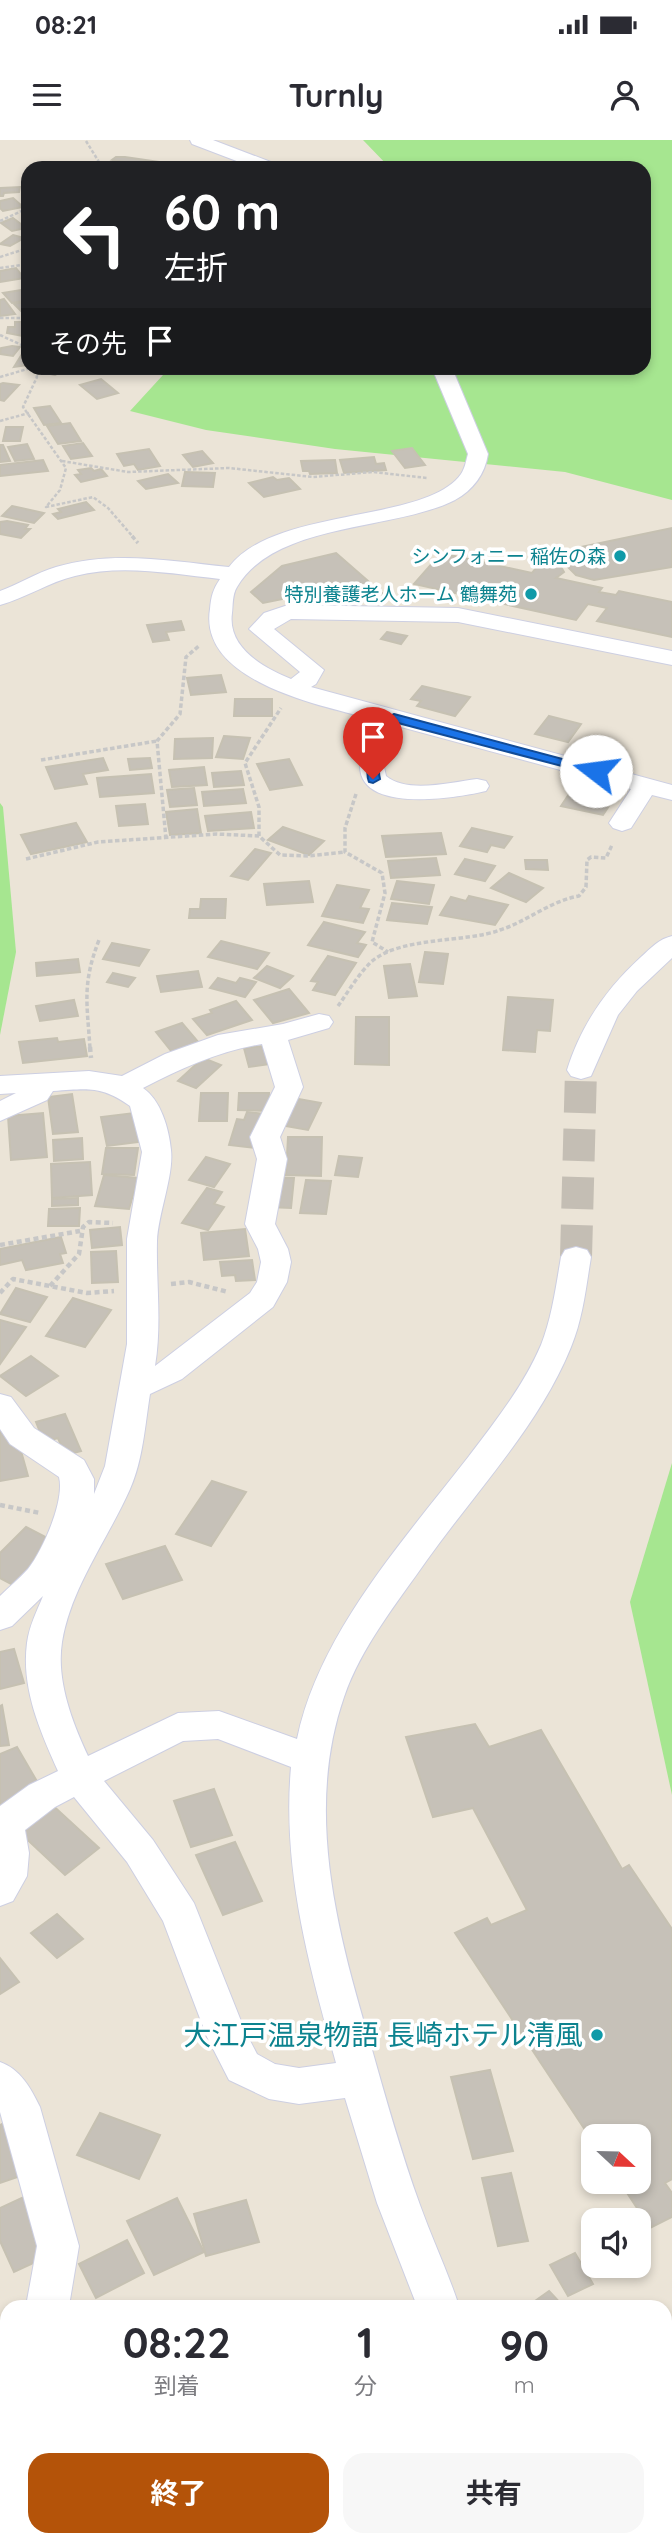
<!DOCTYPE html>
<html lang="ja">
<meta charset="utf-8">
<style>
:root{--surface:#fff;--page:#f7f7f7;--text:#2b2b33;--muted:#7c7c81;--accent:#b45309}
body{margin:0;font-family:Quicksand,"Noto Sans JP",sans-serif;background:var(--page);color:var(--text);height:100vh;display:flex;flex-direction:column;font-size:26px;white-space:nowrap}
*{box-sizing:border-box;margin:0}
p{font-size:23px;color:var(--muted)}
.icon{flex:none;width:38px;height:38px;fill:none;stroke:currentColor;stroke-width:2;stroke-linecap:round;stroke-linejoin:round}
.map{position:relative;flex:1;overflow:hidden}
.details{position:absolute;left:0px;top:2160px;width:672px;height:247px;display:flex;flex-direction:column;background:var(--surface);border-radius:21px 21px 0 0;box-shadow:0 4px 10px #0003}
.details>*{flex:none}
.top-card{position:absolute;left:21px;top:21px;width:630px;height:214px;border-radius:21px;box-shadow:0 4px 10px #0003;background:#202124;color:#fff;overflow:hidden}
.needle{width:46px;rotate:112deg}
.buttons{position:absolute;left:581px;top:1984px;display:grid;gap:14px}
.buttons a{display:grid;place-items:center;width:70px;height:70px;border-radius:14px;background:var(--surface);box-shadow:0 4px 10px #0003;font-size:35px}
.pin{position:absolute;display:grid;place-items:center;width:60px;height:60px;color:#fff;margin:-72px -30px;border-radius:50% 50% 50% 0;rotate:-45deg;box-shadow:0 0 7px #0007}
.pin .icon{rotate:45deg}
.me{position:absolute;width:77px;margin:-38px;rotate:285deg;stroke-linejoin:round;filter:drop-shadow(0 0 5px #0008)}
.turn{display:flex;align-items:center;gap:24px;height:147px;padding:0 28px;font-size:32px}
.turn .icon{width:91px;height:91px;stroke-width:2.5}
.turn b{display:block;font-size:49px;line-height:60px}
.then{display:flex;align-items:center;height:66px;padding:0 28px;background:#0003;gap:14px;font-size:26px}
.eta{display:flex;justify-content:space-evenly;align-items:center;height:119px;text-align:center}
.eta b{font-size:42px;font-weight:700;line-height:49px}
.cta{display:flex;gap:14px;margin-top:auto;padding:14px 28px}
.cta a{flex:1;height:80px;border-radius:21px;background:var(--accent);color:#fff;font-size:28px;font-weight:700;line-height:80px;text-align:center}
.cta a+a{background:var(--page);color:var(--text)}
.status{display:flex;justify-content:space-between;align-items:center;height:49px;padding:0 35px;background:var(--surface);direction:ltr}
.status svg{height:19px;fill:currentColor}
header{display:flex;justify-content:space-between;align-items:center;height:91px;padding:0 28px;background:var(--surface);font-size:32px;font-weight:700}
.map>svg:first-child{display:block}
.green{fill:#a6e690}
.building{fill:#c6c1b8;stroke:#c6c1b2;stroke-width:2}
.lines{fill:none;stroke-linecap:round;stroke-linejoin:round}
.minor-tunnel{stroke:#c4beb4;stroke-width:32;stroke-dasharray:32 16;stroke-linecap:butt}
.minor-casing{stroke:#cdcfe2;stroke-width:2}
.path-far2{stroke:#c7c7c7;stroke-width:2.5;stroke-dasharray:3.5 2;stroke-linecap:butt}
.path-far1{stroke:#c7c7c7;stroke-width:3.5;stroke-dasharray:4.5 2.5;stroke-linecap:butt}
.path{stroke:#c7c7c7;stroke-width:4.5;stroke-dasharray:5 3.5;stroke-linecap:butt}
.minor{fill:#fff;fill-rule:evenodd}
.route{fill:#1a73e8;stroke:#114b97;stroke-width:2}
.culture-dot{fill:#0f9aa8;stroke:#fff;stroke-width:2.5}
.labels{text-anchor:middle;stroke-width:7;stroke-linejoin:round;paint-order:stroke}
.far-culture-label{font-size:19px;fill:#0d838f;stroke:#fff;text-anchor:end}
.near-culture-label{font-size:28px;fill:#0d838f;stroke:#fff;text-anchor:end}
</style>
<div class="status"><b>08:21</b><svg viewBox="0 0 49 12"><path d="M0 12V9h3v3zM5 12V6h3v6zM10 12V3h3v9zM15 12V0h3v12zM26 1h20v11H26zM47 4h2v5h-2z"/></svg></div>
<header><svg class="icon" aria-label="menu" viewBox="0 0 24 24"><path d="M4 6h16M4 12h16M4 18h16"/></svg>Turnly<svg class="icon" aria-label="person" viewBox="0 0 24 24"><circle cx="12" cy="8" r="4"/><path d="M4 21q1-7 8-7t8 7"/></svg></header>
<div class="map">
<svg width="672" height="2406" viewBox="0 0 672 2406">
<rect width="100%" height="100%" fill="#ebe4d7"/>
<!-- green -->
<g class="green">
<path d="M363,0H672V360L565,332L335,309L206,290L130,271L163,235L190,228H644V28H390Z"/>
<path d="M0,663L3,667L16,812L0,895Z"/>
<path d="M672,1323V1655L630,1462Z"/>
</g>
<!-- building -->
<g class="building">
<path d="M116,17H125L159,22L154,27L112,20Z"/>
<path d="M20,47L19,52L4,53L3,56H0V48Z"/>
<path d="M13,58L23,67L3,71L0,68V61Z"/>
<path d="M13,78L26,88L12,91L1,83Z"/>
<path d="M13,95L24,98L10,106L0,104Z"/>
<path d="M16,128L24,138L0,142V131Z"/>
<path d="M28,149V160L12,163L3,153Z"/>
<path d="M4,159L15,174L0,176V160Z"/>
<path d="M28,161V173L24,174L14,164Z"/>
<path d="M15,182H28V197L7,193L8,187H15Z"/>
<path d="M12,206L20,207L13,216L0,214L1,208Z"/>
<path d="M22,214L28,215V225L14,227Z"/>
<path d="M50,228H68L55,235L45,233Z"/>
<path d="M101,239L118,253L97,259L80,245Z"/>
<path d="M0,244L3,243L19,245L4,261L0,260Z"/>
<path d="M50,266L61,283L44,285L34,268Z"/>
<path d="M70,283L81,301L58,304L47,286Z"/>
<path d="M6,287H23L20,301H3Z"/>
<path d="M83,303L92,316L71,319L63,306Z"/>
<path d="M27,304L34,319L15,321L8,307Z"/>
<path d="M0,305H3L10,321L0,322Z"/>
<path d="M412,308L425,325L405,328L392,311Z"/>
<path d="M149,309L160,326L138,330L134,324L124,326L117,314Z"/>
<path d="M202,311L213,323L193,327L183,315Z"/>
<path d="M374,317L376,324L384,323L386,330L344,333L340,320Z"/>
<path d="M43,320L48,331L0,336V325Z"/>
<path d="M335,320L337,333L310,334L309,331H303L301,321Z"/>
<path d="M91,328L94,331L101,329L107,336L81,342L75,335L81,334L78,330Z"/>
<path d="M185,332L215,333L213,347L182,346Z"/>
<path d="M168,334L178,343L146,349L138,341Z"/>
<path d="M273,337L277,340L289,338L300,349L264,357L249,343Z"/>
<path d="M86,362L94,370L58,379L53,374L61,372L58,369Z"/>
<path d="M12,366L44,373L34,383L2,376Z"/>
<path d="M7,381L28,385L25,389H30L21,398L0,394V382Z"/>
<path d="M672,388V427L594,440L576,435L567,426V418L572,409Z"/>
<path d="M336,413L383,454L356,461L317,452L263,463L251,452L282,426Z"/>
<path d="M441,413L532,433L537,427L533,420L555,417L564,432L556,438L602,448L599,452L616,455L619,451L672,462V497L597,481L607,468L588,464L576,480L414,444Z"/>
<path d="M181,481L184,490L166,492L169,500L153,502L147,485Z"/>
<path d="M387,492L407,496L401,504L381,499Z"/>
<path d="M221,535L226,552L191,555L187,538Z"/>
<path d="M422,546L470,557L455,576L417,566L421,561L411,559Z"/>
<path d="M235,559H272V576H234Z"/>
<path d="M549,576L581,584L568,602L535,594Z"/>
<path d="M224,596L250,598L243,619L216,617Z"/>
<path d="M213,598L212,618L174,619L175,599Z"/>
<path d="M103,618L108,630L83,634L87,644L55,649L46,627Z"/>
<path d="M150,618L152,628L130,630L128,619Z"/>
<path d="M289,619L302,645L270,650L257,624Z"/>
<path d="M204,627L207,645L172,647L169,630Z"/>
<path d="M241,631L244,645L214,647L212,633Z"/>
<path d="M151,634L154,653L100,657L97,638Z"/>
<path d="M194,648L197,665L170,667L167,650Z"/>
<path d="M243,649L246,663L204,666L202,652Z"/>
<path d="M571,651L613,660L603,675L561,666Z"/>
<path d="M145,664L148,684L119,686L116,666Z"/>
<path d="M197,669L201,693L170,695L166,672Z"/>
<path d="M251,672L254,688L208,691L205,676Z"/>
<path d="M76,683L87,702L31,714L21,695Z"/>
<path d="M283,687L324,701L309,715L268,700Z"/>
<path d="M472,688L512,697L504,708L491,705L487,712L460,706Z"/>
<path d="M441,693L446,714L386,717L382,696Z"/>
<path d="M255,709L271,713L248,740L231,736Z"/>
<path d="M436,718L440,735L391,738L388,721Z"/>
<path d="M465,719L495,726L485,741L455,734Z"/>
<path d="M525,720H547L548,730L526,729Z"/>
<path d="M509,733L543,748L526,762L491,748Z"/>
<path d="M309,741L313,762L267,765L264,744Z"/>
<path d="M397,741L434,745L429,764L391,759Z"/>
<path d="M337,745L369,750L360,768L369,769L363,783L322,776Z"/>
<path d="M469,756L508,765L495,785L440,775L451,757L466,761Z"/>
<path d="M201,759H226L225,778H189L190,769H200Z"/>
<path d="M392,763L432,767L427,784L387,780Z"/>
<path d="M324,782L365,792L357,803L366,805L358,817L308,805Z"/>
<path d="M221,801L269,813L257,829L208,817Z"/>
<path d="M112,803L149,810L139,826L103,819Z"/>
<path d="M425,812L448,814L443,844L419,842Z"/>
<path d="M328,816L356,823L335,855L313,850L318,842L311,841Z"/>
<path d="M78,819L80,832L37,836L36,823Z"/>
<path d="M410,824L417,856L389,858L384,826Z"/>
<path d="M267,826L293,836L280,848L254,838Z"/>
<path d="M198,831L202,847L161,852L157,836Z"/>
<path d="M113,833L135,838L128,847L107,842Z"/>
<path d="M218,838L236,843L240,838L256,842L245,857L210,848Z"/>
<path d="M289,849L309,873L273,883L254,860Z"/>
<path d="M508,857L553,860L550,891L537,890L535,912L503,910Z"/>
<path d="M74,860L78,876L40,881L36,866Z"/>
<path d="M236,861L252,880L207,895L193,879L212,873L210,870Z"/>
<path d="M356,877H389V925L355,924Z"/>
<path d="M182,883L199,903L172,912L156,892Z"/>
<path d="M57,898L58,902L84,899L87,916L23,923L19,902Z"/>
<path d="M272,905L277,923L249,927L244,908Z"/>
<path d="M203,918L221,925L196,948L178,941Z"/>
<path d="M201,953H228L227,981H199Z"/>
<path d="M239,953H269L268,971L238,970Z"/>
<path d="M72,954L78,992L53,994L48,957Z"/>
<path d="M293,958L321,963L308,990L280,985Z"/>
<path d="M247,972L266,974L255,1008L229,1005L237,979L244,980Z"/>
<path d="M43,973L47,1017L11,1020L8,976Z"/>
<path d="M134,973L139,1002L107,1006L101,977Z"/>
<path d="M288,997H322L321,1036L286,1035Z"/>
<path d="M82,998L83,1019L54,1021L53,1000Z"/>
<path d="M106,1008H138L134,1035L102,1034Z"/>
<path d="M339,1016L362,1018L358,1037L335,1035Z"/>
<path d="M206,1017L230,1024L214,1047L189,1040Z"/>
<path d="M90,1022L92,1055L52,1058L51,1024Z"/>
<path d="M104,1035L138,1038L129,1069L95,1066Z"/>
<path d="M272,1037L294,1038L291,1068L269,1067Z"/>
<path d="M306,1040L331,1041L326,1074L300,1073Z"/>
<path d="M207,1048L222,1052L214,1064L224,1067L208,1090L182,1083Z"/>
<path d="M78,1058V1065L52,1066V1059Z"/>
<path d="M80,1068L79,1086H48L49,1069Z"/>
<path d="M120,1087L122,1105L92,1108L90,1090Z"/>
<path d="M245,1089L249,1116L204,1120L201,1093Z"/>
<path d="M61,1097L66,1113L60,1114L63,1123L26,1130L22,1120L0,1125V1109Z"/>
<path d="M116,1111L118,1142L92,1143L91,1112Z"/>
<path d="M252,1120L255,1140L236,1141L235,1135L222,1136L220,1122Z"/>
<path d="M16,1148L47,1157L30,1182L0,1174Z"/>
<path d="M73,1158L111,1170L85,1207L46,1196Z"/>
<path d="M0,1180L26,1187L0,1224Z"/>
<path d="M31,1216L58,1236L26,1256L0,1236Z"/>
<path d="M65,1274L81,1311L65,1315L58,1298L44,1302L36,1282Z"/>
<path d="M14,1286L28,1336L0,1341V1289Z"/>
<path d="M212,1341L246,1352L211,1406L176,1394Z"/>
<path d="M26,1387L57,1403L15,1446L0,1438V1413Z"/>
<path d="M165,1406L182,1440L123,1459L106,1424Z"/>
<path d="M14,1509L24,1543L0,1549V1512Z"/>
<path d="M2,1565L9,1605L0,1606V1566Z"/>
<path d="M475,1584L489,1607L541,1590L622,1729L629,1725L672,1789V2039L665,2043L672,2053V2077L650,2088L620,2042H639V1997H593V2002L455,1793L487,1778L491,1785L527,1770L473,1668L433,1677L406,1597Z"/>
<path d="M17,1607L42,1650L0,1668V1614Z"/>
<path d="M214,1649L232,1695L191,1707L174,1661Z"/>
<path d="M49,1662L99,1708L65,1735L15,1688Z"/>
<path d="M235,1702L262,1761L223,1775L196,1715Z"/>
<path d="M57,1774L83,1799L57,1818L31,1793Z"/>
<path d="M0,1818L19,1842L0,1854Z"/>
<path d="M490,1930L513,2011L473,2019L451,1937Z"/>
<path d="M100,1973L160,1995L139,2039L77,2015Z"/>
<path d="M4,1983L20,2036L0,2043V1985Z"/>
<path d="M511,2033L528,2101L498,2106L482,2038Z"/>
<path d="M28,2055L55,2113L14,2132L0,2101V2068Z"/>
<path d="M177,2058L204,2112L154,2135L127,2081Z"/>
<path d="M246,2060L259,2102L206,2116L194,2074Z"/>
<path d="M127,2100L144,2133L96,2158L79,2124Z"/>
<path d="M575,2113L593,2144L568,2156L550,2125Z"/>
<path d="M549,2151L563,2166H528Z"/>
<path d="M7,2231V2253L0,2255V2233Z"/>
<path d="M7,2266V2298L0,2300V2267Z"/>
<path d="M665,2364L672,2366L671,2406H584L586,2399H665Z"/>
<path d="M411,2399H447L462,2406H409Z"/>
</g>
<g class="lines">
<!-- minor-tunnel -->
<path class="minor-tunnel" d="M576,1117L581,930"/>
<defs>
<g id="minor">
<path d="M190,0H213L276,24L279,28H255L192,4Z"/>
<path d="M432,228H452L488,314C485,334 473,350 455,360C394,391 275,382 237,447C232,455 233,465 232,473C227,508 264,528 291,539L300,532L249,489L264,473L288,465L458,468L672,511V525L458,482L291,479L274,489L324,530L316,544L311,547L672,645V660L652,655L631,688L622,691L613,688L609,683L631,649L401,587L387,614L384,627L386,636C407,654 452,642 477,639L486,641L489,646L486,651C457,658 360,674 360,626C360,610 373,594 380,581C328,567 198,544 210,469C211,457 213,449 220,439C172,434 123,424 75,436C49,442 26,458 0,465V451C19,444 36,433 56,427C113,410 171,421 229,427C274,367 427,383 461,334C465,328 466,321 468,314Z"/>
<path d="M672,796V818L637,851L618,875L591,936L581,939L571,936L567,930C581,885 606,849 641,817C651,808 659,799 672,796Z"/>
<path d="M319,874L329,876L333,882L329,888L288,900L303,947L280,997L287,1019L275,1084L288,1109L291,1122L287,1142L273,1167L182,1239L150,1254C145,1285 143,1320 130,1349C108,1399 71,1447 62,1502C56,1540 72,1582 88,1616L178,1573L219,1571L297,1599C319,1493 404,1400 469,1316C495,1282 524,1245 541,1205C552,1177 556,1146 561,1117L565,1110L576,1107L587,1110L591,1117C586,1147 583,1178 571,1207C539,1286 476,1351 427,1420C397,1463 361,1507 344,1557C304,1672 338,1794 371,1906C386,1959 401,2013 420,2065C432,2099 448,2132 459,2166H417L377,2063L345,1958L299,1964L269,1959L229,1940L207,1897L163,1781L127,1722L74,1657L55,1667L25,1690L29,1713L27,1736L13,1761L0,1766V1666L29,1645L58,1631C40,1591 21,1548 27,1503C29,1486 37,1471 43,1456L12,1486L0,1490V1456C9,1447 20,1438 28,1429C43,1410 65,1360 59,1337L10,1304L0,1289V1254L11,1257L34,1288L84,1320L94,1339V1354L105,1326L127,1204V1099L142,1012L130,966C100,945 88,949 53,951L47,960L0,981V961L16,953L0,954V936L89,931L122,936L165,914L218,895L283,884ZM262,904L275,947L250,997L257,1019L245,1084L258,1109L261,1122L257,1142L250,1153L155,1226C162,1184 156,1143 157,1101C158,1074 174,1035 171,1010C169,989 161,960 143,948C182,928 219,911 262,904ZM218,1599L291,1627C282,1730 309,1825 336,1923L299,1928L275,1924L257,1914L245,1891L194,1763L153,1700L104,1641L183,1601Z"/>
<path d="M0,1922C20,1929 31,1948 40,1967L79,2106L69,2166H26L37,2106L0,1972Z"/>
<rect x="665" y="2287" width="7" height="44"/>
<path d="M7,2330V2398L0,2401V2333Z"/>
</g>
</defs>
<!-- minor casing -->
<use href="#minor" class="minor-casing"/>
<!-- path-far2 -->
<g class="path-far2">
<path d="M86,1L99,22L92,28"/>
<path d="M0,81L28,68"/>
<path d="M0,117L28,108"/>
<path d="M0,128L28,124"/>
<path d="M0,178H28"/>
<path d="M0,195L28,208"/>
<path d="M43,228L36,233L37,237L23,267L66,328L60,350L46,367L93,357L108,368L134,398"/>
<path d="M0,237L31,228"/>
<path d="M0,281L29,273"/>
<path d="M62,321L128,332L229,328L313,337L373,332L427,338"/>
</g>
<!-- path-far1 -->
<g class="path-far1">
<path d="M132,396L138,403"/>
<path d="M41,620L157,601"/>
<path d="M356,654L345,688V712L382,733L385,753L372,802L388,812"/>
<path d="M259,696V667L245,623L281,568"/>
<path d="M166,699L157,601L180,574L186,517L200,505"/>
<path d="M26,719L98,702L217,694L259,696L280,715L309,716L345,712"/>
<path d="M338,866C348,852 358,835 370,823C398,796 466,803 500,790C528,781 550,761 579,756L586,747L587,720L591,717L606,718L612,705"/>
<path d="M90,908C87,863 82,844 99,800"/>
</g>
<!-- path -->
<g class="path">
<path d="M90,907L91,918"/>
<path d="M0,1105L80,1091"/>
<path d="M171,1144L189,1142L228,1152"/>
<path d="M50,1146L79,1114L83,1087L89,1082L113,1083"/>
<path d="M0,1153L13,1139L87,1153L114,1151"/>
<path d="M0,1365L40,1373"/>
</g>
<!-- minor -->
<use href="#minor" class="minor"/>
</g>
<!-- route -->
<path class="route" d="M394,574L600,629L602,631L596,635L398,583C389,600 375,619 380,639L373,643L369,642C362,626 379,581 394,574Z"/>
<!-- markers -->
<g class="culture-dot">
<circle cx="620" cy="416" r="7"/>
<circle cx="531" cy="454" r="7"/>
<circle cx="597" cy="1895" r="7"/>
</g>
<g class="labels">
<!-- far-culture labels -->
<g class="far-culture-label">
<text x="606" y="423">シンフォニー 稲佐の森</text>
<text x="517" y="461">特別養護老人ホーム 鶴舞苑</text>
</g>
<!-- near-culture labels -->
<g class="near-culture-label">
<text x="583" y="1905">大江戸温泉物語 長崎ホテル清風</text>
</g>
</g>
</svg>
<div class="buttons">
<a><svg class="needle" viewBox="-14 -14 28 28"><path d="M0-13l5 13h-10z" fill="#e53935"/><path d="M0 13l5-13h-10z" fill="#7c7c81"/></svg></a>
<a><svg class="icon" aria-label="sound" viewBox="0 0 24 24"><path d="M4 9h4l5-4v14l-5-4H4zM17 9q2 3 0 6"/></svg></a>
</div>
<div class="pin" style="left:373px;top:639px;background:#d93025"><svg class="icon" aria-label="arrive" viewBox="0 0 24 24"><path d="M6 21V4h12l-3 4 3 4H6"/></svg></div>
<svg class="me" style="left:596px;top:631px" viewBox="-20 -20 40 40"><circle r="19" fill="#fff"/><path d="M0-13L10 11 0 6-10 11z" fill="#1a73e8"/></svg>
<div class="top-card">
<div class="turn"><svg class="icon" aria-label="left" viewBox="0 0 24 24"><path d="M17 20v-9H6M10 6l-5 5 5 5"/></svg><div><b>60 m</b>左折</div></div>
<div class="then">その先<svg class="icon" aria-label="arrive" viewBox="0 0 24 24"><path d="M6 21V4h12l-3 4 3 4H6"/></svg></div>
</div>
<section class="details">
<div class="eta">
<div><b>08:22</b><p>到着</p></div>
<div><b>1</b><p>分</p></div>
<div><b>90</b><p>m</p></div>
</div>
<div class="cta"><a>終了</a><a>共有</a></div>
</section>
</div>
